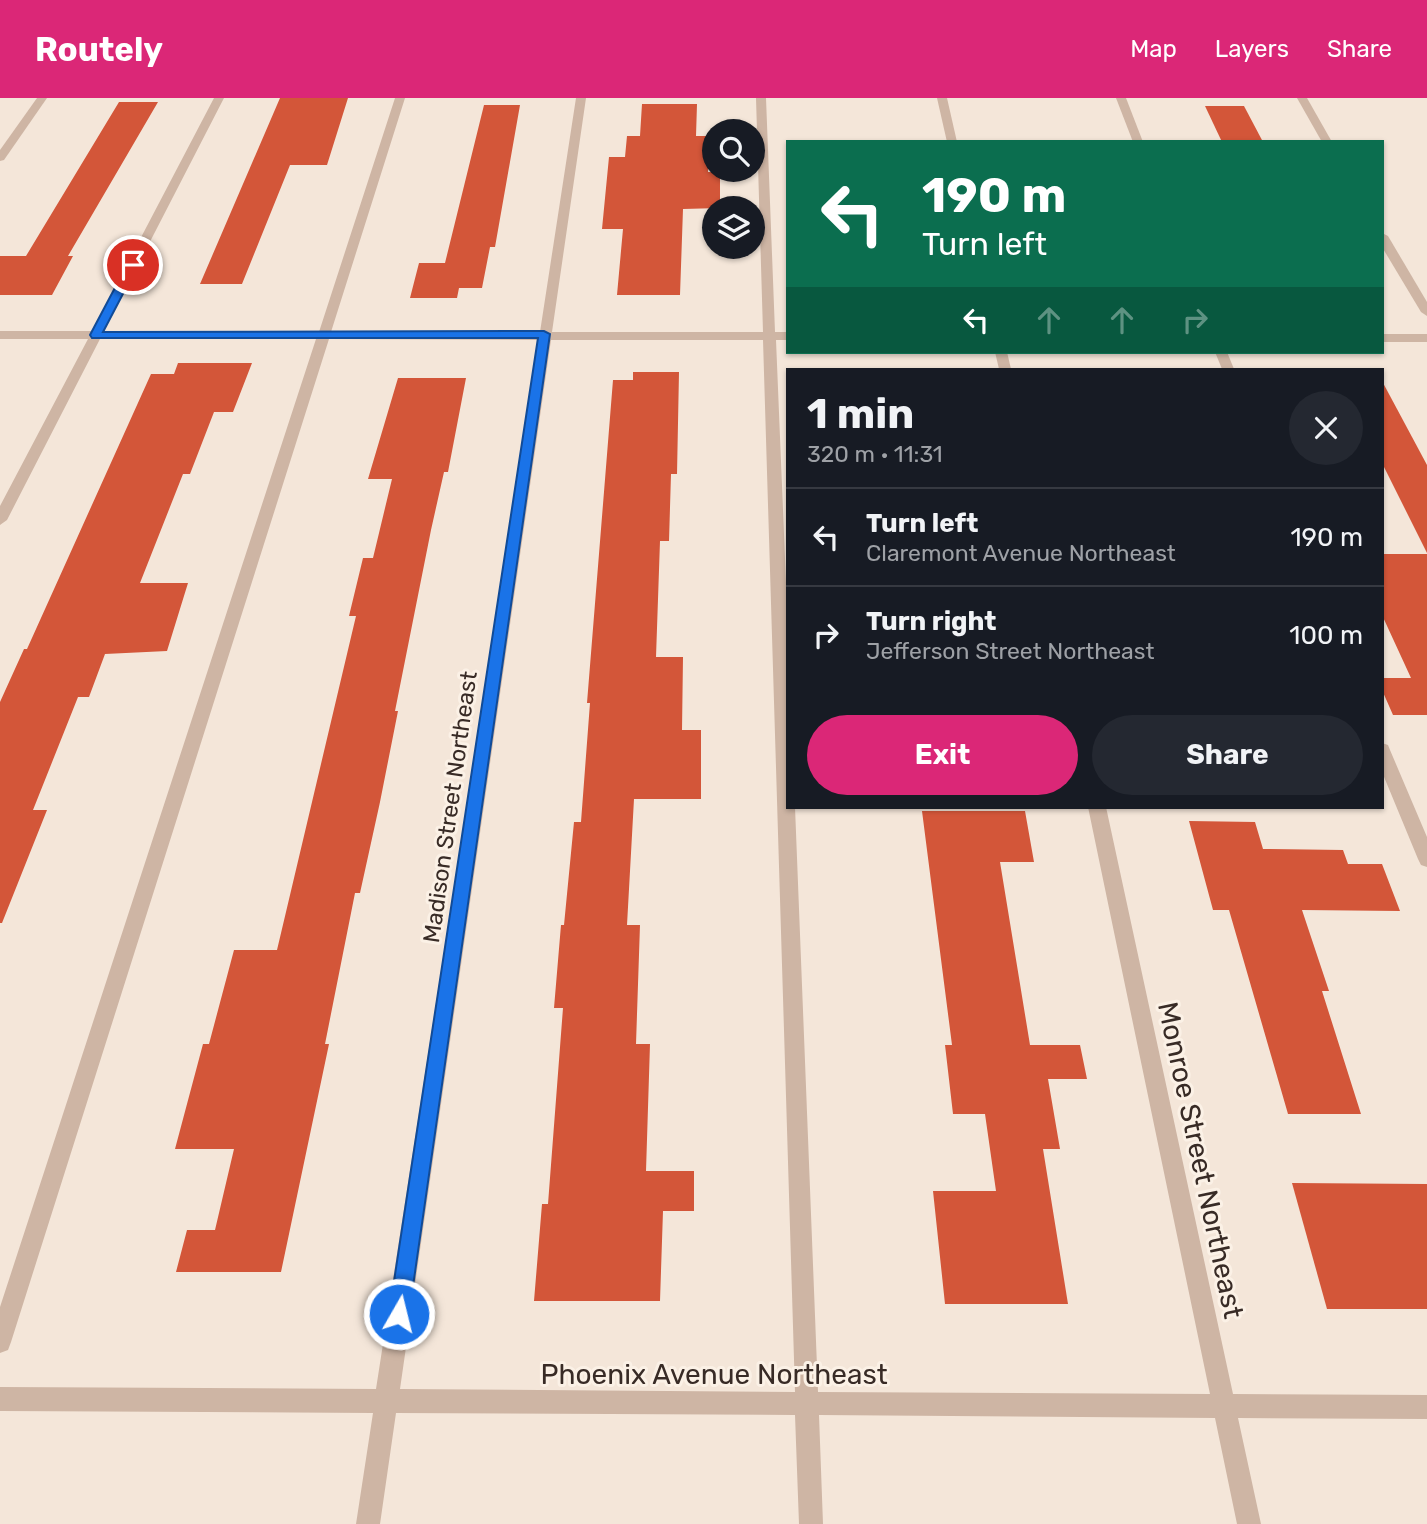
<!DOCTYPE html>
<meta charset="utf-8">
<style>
:root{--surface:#171b24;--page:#242831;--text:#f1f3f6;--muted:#9ea1a6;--line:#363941;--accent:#db2777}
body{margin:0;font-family:Rubik,sans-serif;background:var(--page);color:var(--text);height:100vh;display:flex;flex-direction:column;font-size:26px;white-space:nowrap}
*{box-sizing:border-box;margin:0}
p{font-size:23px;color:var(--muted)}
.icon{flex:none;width:38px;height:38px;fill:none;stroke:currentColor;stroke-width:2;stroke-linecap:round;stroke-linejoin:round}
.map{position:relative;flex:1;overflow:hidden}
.side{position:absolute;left:786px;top:270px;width:598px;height:441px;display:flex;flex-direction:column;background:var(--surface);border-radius:0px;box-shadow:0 2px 5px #0004}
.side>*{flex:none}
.top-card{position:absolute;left:786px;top:42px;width:598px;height:214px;border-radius:0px;box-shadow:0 2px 5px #0004;background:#0b6e4f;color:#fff;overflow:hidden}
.buttons{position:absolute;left:702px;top:21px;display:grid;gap:14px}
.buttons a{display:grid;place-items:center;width:63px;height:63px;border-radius:50%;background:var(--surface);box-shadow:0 2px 5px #0004;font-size:35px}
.pin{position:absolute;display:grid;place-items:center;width:60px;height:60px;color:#fff;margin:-30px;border:4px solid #fff;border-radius:50%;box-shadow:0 2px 7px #0007}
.me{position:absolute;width:77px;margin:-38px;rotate:8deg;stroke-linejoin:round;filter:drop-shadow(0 0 5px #0008)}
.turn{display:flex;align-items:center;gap:24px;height:147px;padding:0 21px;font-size:32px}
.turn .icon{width:91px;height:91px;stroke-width:2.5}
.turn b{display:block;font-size:49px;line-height:60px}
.lanes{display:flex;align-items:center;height:66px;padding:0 21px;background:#0003;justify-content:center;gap:35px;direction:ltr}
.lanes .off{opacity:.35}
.round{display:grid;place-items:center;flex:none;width:74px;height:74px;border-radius:37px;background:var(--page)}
.headline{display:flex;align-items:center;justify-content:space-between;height:119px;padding:0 21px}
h1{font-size:42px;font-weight:700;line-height:52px}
.cta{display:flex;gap:14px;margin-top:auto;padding:14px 21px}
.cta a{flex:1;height:80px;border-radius:42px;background:var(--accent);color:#fff;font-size:28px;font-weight:700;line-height:80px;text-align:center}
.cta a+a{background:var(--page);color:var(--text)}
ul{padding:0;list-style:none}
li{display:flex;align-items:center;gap:21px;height:98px;padding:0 21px;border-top:2px solid var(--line)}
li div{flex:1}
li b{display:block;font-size:26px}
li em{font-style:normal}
header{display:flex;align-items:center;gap:42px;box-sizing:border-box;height:98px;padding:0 35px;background:var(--accent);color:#fff}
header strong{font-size:33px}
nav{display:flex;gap:38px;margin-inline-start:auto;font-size:24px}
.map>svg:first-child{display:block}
.building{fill:#d35639}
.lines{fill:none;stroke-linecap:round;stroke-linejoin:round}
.minor{fill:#ceb5a4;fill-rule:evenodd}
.route{fill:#1a73e8;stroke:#114b97;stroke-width:2}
.labels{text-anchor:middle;stroke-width:6;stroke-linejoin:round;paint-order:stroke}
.street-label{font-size:23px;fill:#382b26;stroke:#fbf1e6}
.near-street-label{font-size:28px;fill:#382b26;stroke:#fbf1e6}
</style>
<header>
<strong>Routely</strong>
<nav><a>Map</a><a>Layers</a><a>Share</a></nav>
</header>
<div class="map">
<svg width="1427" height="1426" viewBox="0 0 1427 1426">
<rect width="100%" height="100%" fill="#f4e6d9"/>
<!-- building -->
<g class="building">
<path d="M280,0H348L327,67H290L242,186H200Z"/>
<path d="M119,4H158L68,158H73L52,197H0V158H26Z"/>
<path d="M642,6H697L696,38H709L708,74H720V110L683,111L680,197H617L623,131H602L609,59H625L627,38H640Z"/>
<path d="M484,7H520L495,149H490L482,190H459L457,200H410L419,165H445Z"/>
<path d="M1205,8H1244L1263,44H1222Z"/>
<path d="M178,265H252L233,314H214L190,376H183L140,485H188L167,553L105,556L89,599H78L33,712H47L2,825H0V604L24,551H27L151,276H174Z"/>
<path d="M633,274H679L677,376H671L669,443H660L656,559H683L682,632H701V701H634L627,827H640L636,946H650L646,1073H694V1113H663L660,1203H534L542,1106H548L563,910H554L561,827H564L574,724H581L590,605H587L613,282H633Z"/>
<path d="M398,280H466L448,374H444L431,432L395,613H398L380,704L360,795H355L325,946H329L281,1174H176L187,1132H215L234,1051H175L203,946H209L234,852H277L356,518H349L363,460H373L392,381H368Z"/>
<path d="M1382,283L1427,367V455L1382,365Z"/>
<path d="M1382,456H1427V617H1393L1382,592V580H1411L1382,517Z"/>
<path d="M922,713H1025L1034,764H1000L1030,947H1080L1087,981H1048L1060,1051H1043L1068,1206H945L933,1093H996L985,1016H953L945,947H952Z"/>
<path d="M1189,723L1255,724L1263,751L1343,752L1348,766H1382L1400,813L1302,812L1329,893H1322L1361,1016H1288L1229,812H1213Z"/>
<path d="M1292,1085L1427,1086V1211H1327Z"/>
</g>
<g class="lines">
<!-- minor -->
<g class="minor">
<path d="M37,0H47L4,62L0,63V52Z"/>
<path d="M214,0H224L104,233L319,234L395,0H405L331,234H540L576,0H586L552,234H763L756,0H766L775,234H788V242H776L788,533V709H795L818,1294L1210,1296L1088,709H1106L1233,1296L1427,1297V1321L1238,1320L1261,1426H1237L1215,1320L819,1317L823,1426H799L795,1317L396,1315L380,1426H356L373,1315L0,1313V1289L376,1291L539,242L329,241L11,1244L8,1252L0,1255V1209L316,241H100L7,422L0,427V408L88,241H0V233H92ZM551,242H763L795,1294L400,1291Z"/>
<path d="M937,0H947L957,44H947Z"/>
<path d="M1116,0H1126L1143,44H1133Z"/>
<path d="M1297,0H1307L1332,44H1322Z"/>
<path d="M1382,135L1388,138L1427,204V218L1421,214L1382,149Z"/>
<rect x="1382" y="236" width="45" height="8"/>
<path d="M995,254H1007L1011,271H999Z"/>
<path d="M1215,254H1227L1234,271H1222Z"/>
<path d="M1382,645L1388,647L1390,652L1427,739V769L1421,767L1418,761L1382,674Z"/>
</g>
</g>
<!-- route -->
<path class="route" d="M133,164L138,167L103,234L544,233L550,236L409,1216L406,1224L399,1227L392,1224L389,1216L538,240H92L90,237L127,167Z"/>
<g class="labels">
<!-- street labels -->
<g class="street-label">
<text transform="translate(450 709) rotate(-82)" y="8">Madison Street Northeast</text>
</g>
<!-- near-street labels -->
<g class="near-street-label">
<text transform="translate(1201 1062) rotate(78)" y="10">Monroe Street Northeast</text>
<text x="714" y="1286">Phoenix Avenue Northeast</text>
</g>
</g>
</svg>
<div class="buttons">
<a><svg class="icon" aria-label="search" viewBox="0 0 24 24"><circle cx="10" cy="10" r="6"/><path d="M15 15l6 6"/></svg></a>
<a><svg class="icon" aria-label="layers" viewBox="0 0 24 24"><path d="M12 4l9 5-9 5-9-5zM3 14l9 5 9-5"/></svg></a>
</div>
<div class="pin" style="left:133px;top:167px;background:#d93025"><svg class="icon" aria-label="arrive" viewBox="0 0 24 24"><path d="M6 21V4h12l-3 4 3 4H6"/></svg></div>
<svg class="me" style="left:399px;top:1216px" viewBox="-20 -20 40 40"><circle r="17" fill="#1a73e8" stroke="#fff" stroke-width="3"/><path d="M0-11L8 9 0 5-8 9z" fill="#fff"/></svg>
<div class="top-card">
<div class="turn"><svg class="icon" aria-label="left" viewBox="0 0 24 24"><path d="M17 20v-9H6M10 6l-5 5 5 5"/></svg><div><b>190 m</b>Turn left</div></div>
<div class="lanes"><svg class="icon" aria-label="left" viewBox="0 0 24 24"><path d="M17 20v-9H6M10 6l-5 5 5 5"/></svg><svg class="icon off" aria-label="ahead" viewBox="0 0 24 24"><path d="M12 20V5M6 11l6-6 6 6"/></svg><svg class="icon off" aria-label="ahead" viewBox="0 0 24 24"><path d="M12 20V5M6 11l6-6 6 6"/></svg><svg class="icon off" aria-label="right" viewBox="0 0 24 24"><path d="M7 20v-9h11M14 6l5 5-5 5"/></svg></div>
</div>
<section class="side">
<div class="headline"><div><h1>1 min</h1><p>320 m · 11:31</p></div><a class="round"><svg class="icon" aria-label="close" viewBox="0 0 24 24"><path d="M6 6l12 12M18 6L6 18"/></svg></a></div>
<ul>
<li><svg class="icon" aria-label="left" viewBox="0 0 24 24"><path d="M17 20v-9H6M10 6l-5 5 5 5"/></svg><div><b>Turn left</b><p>Claremont Avenue Northeast</p></div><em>190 m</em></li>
<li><svg class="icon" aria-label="right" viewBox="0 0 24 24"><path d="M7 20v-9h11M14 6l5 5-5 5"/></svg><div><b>Turn right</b><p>Jefferson Street Northeast</p></div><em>100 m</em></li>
</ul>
<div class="cta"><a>Exit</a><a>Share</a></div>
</section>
</div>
